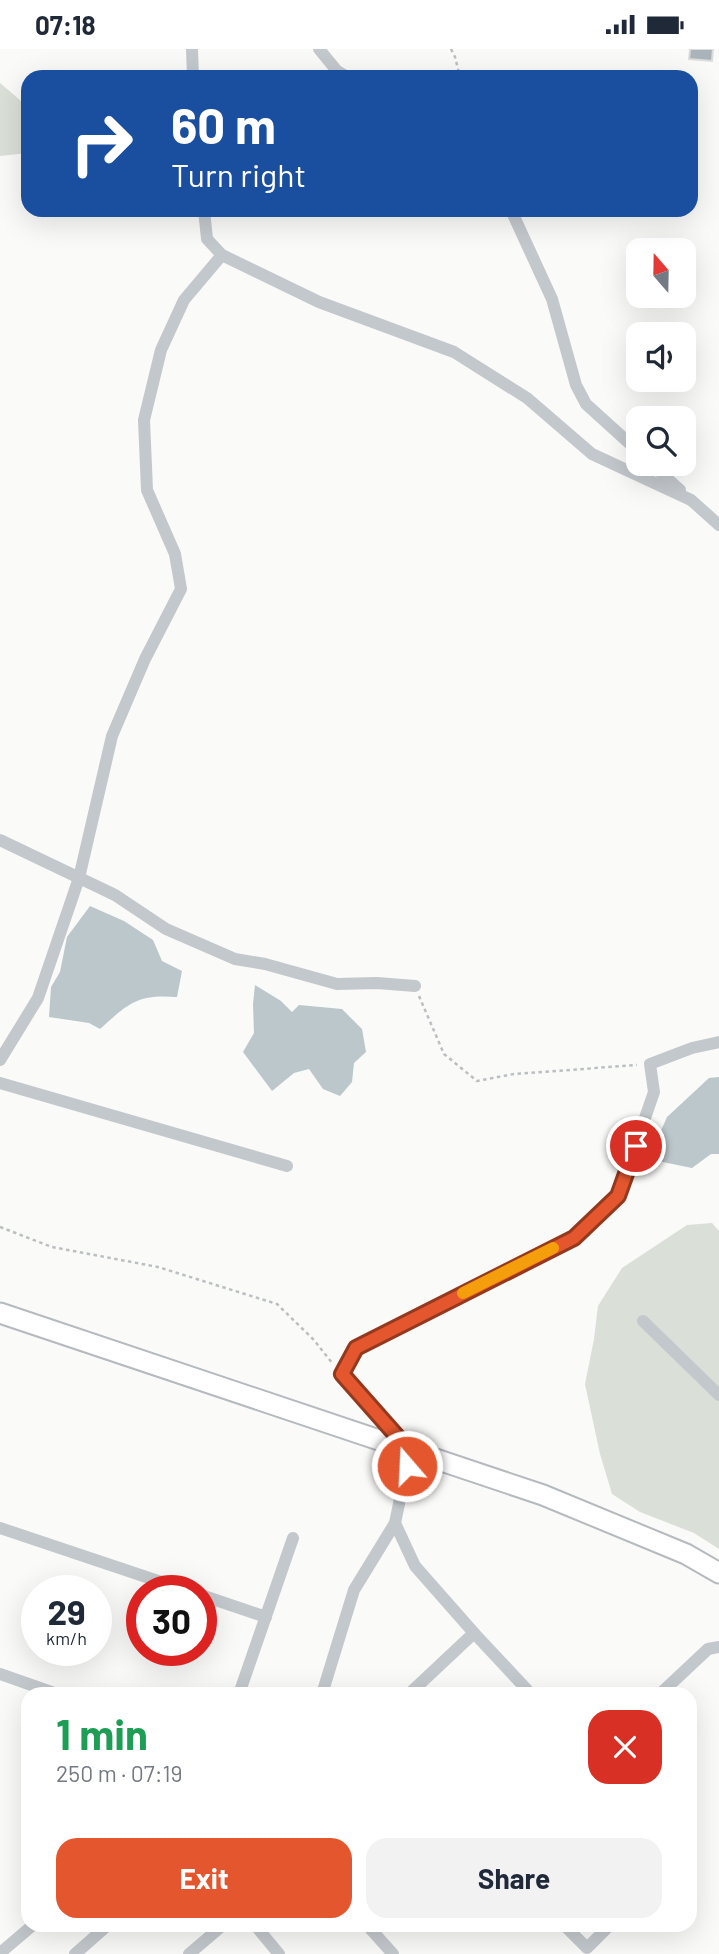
<!DOCTYPE html>
<meta charset="utf-8">
<style>
:root{--surface:#fff;--page:#f2f2f3;--text:#1f2937;--muted:#747a83;--accent:#e4572e}
body{margin:0;font-family:Barlow,sans-serif;background:var(--page);color:var(--text);height:100vh;display:flex;flex-direction:column;font-size:26px;white-space:nowrap}
*{box-sizing:border-box;margin:0}
p{font-size:23px;color:var(--muted)}
.icon{flex:none;width:38px;height:38px;fill:none;stroke:currentColor;stroke-width:2;stroke-linecap:round;stroke-linejoin:round}
.map{position:relative;flex:1;overflow:hidden}
.drawer{position:absolute;left:21px;top:1638px;width:676px;height:245px;display:flex;flex-direction:column;background:var(--surface);border-radius:21px;box-shadow:0 7px 28px #0002}
.drawer>*{flex:none}
.guide{position:absolute;left:21px;top:21px;width:677px;height:147px;border-radius:21px;box-shadow:0 7px 28px #0002;background:#1a4fa0;color:#fff;overflow:hidden}
.needle{width:46px;rotate:340deg}
.controls{position:absolute;left:626px;top:189px;display:grid;gap:14px}
.controls a{display:grid;place-items:center;width:70px;height:70px;border-radius:14px;background:var(--surface);box-shadow:0 7px 28px #0002;font-size:35px}
.speed{position:absolute;left:21px;top:1526px;display:flex;gap:14px;font-size:35px;font-weight:700;text-align:center}
.speed>*{display:grid;place-content:center;width:91px;height:91px;border-radius:50%;background:var(--surface);box-shadow:0 7px 28px #0002;line-height:1}
.speed small{font-size:18px;font-weight:400}
.speed .limit{border:10px solid #d22;background:#fff;color:#111}
.pin{position:absolute;display:grid;place-items:center;width:60px;height:60px;color:#fff;margin:-30px;border:4px solid #fff;border-radius:50%;box-shadow:0 2px 7px #0007}
.me{position:absolute;width:77px;margin:-38px;rotate:341deg;stroke-linejoin:round;filter:drop-shadow(0 0 5px #0008)}
.turn{display:flex;align-items:center;gap:24px;height:147px;padding:0 35px;font-size:32px}
.turn .icon{width:91px;height:91px;stroke-width:2.5}
.turn b{display:block;font-size:49px;line-height:60px}
.round{display:grid;place-items:center;flex:none;width:74px;height:74px;border-radius:21px;background:var(--page)}
.headline{display:flex;align-items:center;justify-content:space-between;height:119px;padding:0 35px}
h1{font-size:42px;font-weight:700;line-height:52px;color:#1e9e55}
.button{display:flex;gap:14px;margin-top:auto;padding:14px 35px}
.button a{flex:1;height:80px;border-radius:21px;background:var(--accent);color:#fff;font-size:28px;font-weight:700;line-height:80px;text-align:center}
.button a+a{background:var(--page);color:var(--text)}
.status{display:flex;justify-content:space-between;align-items:center;height:49px;padding:0 35px;background:var(--surface);direction:ltr}
.status svg{height:19px;fill:currentColor}
.map>svg:first-child{display:block}
.green{fill:#dadfd7}
.water{fill:#bbc7cb}
.building{fill:#aab3b9;stroke:#dcdcda;stroke-width:2}
.lines{fill:none;stroke-linecap:round;stroke-linejoin:round}
.primary-casing{stroke:#b5babe;stroke-width:23}
.path{stroke:#bbbfc2;stroke-width:2.5;stroke-dasharray:3.5 3.5;stroke-linecap:butt}
.minor{stroke:#c3c8cc;stroke-width:12}
.primary{stroke:#fff;stroke-width:19}
.route-casing{stroke:#94391e;stroke-width:18}
.route{stroke:#e4572e;stroke-width:12}
.slow{stroke:#f59e0b;stroke-width:12}
</style>
<div class="status"><b>07:18</b><svg viewBox="0 0 49 12"><path d="M0 12V9h3v3zM5 12V6h3v6zM10 12V3h3v9zM15 12V0h3v12zM26 1h20v11H26zM47 4h2v5h-2z"/></svg></div>
<div class="map">
<svg width="719" height="1905" viewBox="0 0 719 1905">
<rect width="100%" height="100%" fill="#fafaf8"/>
<!-- green -->
<g class="green">
<path d="M0,34L28,58V104L0,107Z"/>
<path d="M712,1174L719,1182V1500L694,1484L640,1463L612,1445L600,1405L585,1335L594,1290L598,1257L622,1219L687,1176Z"/>
</g>
<!-- water -->
<g class="water">
<path d="M90,857L124,872L153,891L162,912L182,922L177,948C137,945 129,954 100,980L89,974L49,968L51,938L60,923L67,888Z"/>
<path d="M255,936L281,952L292,963L299,956L342,960L362,980L366,1003L354,1014L352,1033L340,1047L323,1040L309,1020L294,1024L272,1042L243,1003L254,984L253,955Z"/>
<path d="M719,1028V1105H711L692,1119L653,1111L657,1091L667,1068L709,1029Z"/>
</g>
<!-- building -->
<path class="building" d="M690,0H713L712,12L689,10Z"/>
<g class="lines">
<defs>
<path id="primary" d="M0,1264L543,1446L686,1505L719,1524"/>
</defs>
<!-- primary casing -->
<use href="#primary" class="primary-casing"/>
<!-- path -->
<g class="path">
<path d="M451,0L455,8L460,28"/>
<path d="M419,947L444,1005L477,1032L514,1025L637,1016"/>
<path d="M0,1178L52,1198L158,1218L277,1255L313,1290L333,1315"/>
</g>
<!-- minor -->
<g class="minor">
<path d="M192,0L193,28"/>
<path d="M319,0L337,22L347,28"/>
<path d="M204,161L207,190L222,206L319,253L454,303L527,349L592,405L691,451L719,476"/>
<path d="M511,161L552,250L576,336L586,355L639,403"/>
<path d="M651,415L680,441"/>
<path d="M0,791L115,846L166,880L235,910L265,915L337,935L377,934L415,937"/>
<path d="M0,1011L38,949L79,829L112,687L145,610L181,540L175,505L147,441L144,371L161,301L184,251L222,206"/>
<path d="M0,1034L287,1117"/>
<path d="M643,1272L719,1346"/>
<path d="M395,1474L415,1517L474,1584L409,1645"/>
<path d="M0,1479L188,1542"/>
<path d="M201,1546L266,1568"/>
<path d="M474,1584L531,1645"/>
<path d="M0,1625L57,1645"/>
<path d="M239,1645L293,1489"/>
<path d="M322,1645L354,1541L395,1474L410,1402L342,1326L356,1299L574,1189L618,1147L654,1043L650,1015L692,999L719,993"/>
<path d="M660,1645L708,1600L719,1598"/>
<path d="M255,1876L279,1905"/>
<path d="M367,1876L393,1905"/>
<path d="M564,1876L587,1899L610,1876"/>
<path d="M0,1904L33,1876"/>
<path d="M75,1905L108,1876"/>
<path d="M189,1905L223,1876"/>
</g>
<!-- primary -->
<use href="#primary" class="primary"/>
</g>
<g class="lines">
<defs>
<path id="route" d="M407,1417L410,1402L342,1325L356,1299L574,1189L618,1147L636,1097"/>
</defs>
<!-- route casing -->
<use href="#route" class="route-casing"/>
<!-- route -->
<use href="#route" class="route"/>
<!-- slow -->
<path class="slow" d="M463,1244L553,1199"/>
</g>
</svg>
<div class="controls">
<a><svg class="needle" viewBox="-14 -14 28 28"><path d="M0-13l5 13h-10z" fill="#e53935"/><path d="M0 13l5-13h-10z" fill="#747a83"/></svg></a>
<a><svg class="icon" aria-label="sound" viewBox="0 0 24 24"><path d="M4 9h4l5-4v14l-5-4H4zM17 9q2 3 0 6"/></svg></a>
<a><svg class="icon" aria-label="search" viewBox="0 0 24 24"><circle cx="10" cy="10" r="6"/><path d="M15 15l6 6"/></svg></a>
</div>
<div class="speed"><div>29<small>km/h</small></div><div class="limit">30</div></div>
<div class="pin" style="left:636px;top:1097px;background:#d93025"><svg class="icon" aria-label="arrive" viewBox="0 0 24 24"><path d="M6 21V4h12l-3 4 3 4H6"/></svg></div>
<svg class="me" style="left:407px;top:1417px" viewBox="-20 -20 40 40"><circle r="17" fill="#e4572e" stroke="#fff" stroke-width="3"/><path d="M0-11L8 9 0 5-8 9z" fill="#fff"/></svg>
<div class="guide">
<div class="turn"><svg class="icon" aria-label="right" viewBox="0 0 24 24"><path d="M7 20v-9h11M14 6l5 5-5 5"/></svg><div><b>60 m</b>Turn right</div></div>
</div>
<section class="drawer">
<div class="headline"><div><h1>1 min</h1><p>250 m · 07:19</p></div><a class="round" style="background:#d93025;color:#fff"><svg class="icon" aria-label="close" viewBox="0 0 24 24"><path d="M6 6l12 12M18 6L6 18"/></svg></a></div>
<div class="button"><a>Exit</a><a>Share</a></div>
</section>
</div>
